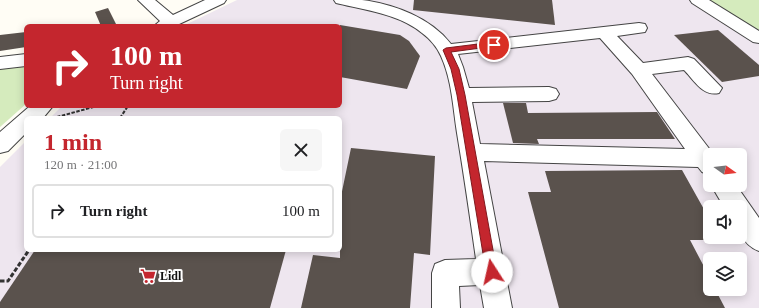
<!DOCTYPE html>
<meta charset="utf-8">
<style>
:root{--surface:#fff;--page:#f6f6f6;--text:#202124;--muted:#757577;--line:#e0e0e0;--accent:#c4262e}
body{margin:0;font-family:"Times New Roman",serif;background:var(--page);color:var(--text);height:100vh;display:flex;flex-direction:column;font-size:15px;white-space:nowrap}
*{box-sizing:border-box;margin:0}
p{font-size:13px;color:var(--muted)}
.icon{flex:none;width:22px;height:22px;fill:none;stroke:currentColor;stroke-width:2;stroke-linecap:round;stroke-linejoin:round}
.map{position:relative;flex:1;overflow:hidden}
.details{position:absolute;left:24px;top:116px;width:318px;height:136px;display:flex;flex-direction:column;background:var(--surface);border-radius:6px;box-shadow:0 2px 10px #0003}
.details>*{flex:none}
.banner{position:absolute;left:24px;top:24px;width:318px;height:84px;border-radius:6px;box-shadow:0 2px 10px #0003;background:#c4262e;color:#fff;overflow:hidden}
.needle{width:26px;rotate:104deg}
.tools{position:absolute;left:703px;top:148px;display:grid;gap:8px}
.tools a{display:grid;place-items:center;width:44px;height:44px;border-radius:6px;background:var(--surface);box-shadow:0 2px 10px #0003;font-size:20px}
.pin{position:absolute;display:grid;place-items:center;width:34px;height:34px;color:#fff;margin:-17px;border:2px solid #fff;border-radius:50%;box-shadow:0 1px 4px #0007}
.me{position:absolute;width:44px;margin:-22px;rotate:350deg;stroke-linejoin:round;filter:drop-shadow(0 0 3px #0008)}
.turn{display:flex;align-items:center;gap:14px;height:84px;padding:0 20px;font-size:18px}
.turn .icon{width:52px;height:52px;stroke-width:2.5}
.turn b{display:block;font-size:28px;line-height:34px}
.round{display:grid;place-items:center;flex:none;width:42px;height:42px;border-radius:6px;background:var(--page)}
.head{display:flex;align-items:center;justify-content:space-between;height:68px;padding:0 20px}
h1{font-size:24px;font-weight:700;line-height:30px;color:var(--accent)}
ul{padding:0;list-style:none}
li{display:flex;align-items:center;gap:12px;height:54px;margin:0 8px 6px;padding:0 12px;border:2px solid var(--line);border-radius:6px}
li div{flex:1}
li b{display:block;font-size:15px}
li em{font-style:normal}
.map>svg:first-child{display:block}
.industrial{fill:#eee6ef;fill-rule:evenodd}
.green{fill:#d5ebbd}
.building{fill:#5a524d}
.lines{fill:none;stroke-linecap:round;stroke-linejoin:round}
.minor-casing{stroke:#444;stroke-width:2}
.path-far1{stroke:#333;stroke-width:2;stroke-dasharray:3.5 1.5;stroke-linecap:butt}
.path{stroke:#333;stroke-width:3;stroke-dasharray:4.5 2;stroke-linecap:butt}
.minor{fill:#fff;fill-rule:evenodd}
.route{fill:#c4262e;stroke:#7f191e}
.labels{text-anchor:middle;stroke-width:4;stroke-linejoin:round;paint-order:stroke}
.near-poi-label{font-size:12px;font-weight:bold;fill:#111;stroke:#fff;text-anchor:start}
</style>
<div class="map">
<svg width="759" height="308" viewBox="0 0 759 308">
<rect width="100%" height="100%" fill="#fffdf5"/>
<!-- industrial -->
<path class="industrial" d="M237,0H695L759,42V308H0V167L26,141V250H340V118H50L62,106H340V26H183ZM710,155H740V185H710ZM710,207H740V237H710ZM710,259H740V289H710Z"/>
<!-- green -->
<g class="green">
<path d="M695,0H759V42Z"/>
<path d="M26,64V104L0,127V67Z"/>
</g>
<!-- building -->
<g class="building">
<path d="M414,0H552L555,25L413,10Z"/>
<path d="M108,8L117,26H101L95,12Z"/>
<path d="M340,25L400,35L409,41L420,56L407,89L340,77Z"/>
<path d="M718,30L759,65V76L722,82L674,35Z"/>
<path d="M26,32V47L0,51V35Z"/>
<path d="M503,103H526L528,113L657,112L675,139H537L539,144L513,143Z"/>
<path d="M351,148L435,156L430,255L414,253L410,308H301L313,255L340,258V201Z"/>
<path d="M682,170L710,220V240H690L710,278V289H715L725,308H559L528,192H551L545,171Z"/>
<path d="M35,250H286L270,308H0V302Z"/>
</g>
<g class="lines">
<defs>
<g id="minor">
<path d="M138,0H155L173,15L205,0H226L224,3L175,26H154L160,21Z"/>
<path d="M334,0C343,0 353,0 362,0C394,4 431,18 451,44L639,23L645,24L647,28L645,32L617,36L643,63L688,57L694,59L722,88L719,93C703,97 694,80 684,70L652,74L714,155H710V175L702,172L698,167L484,161L512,308H484L480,285L459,286L460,308H432V273L435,264L445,260L476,259C470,217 464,175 457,133C453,108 452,80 441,56C437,47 430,39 422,33C399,14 365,10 336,3ZM600,38L632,74L685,149L480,144L472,102L549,101L556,99L559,94L556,89L549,87L469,88L463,67L458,54Z"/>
<path d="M690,0H709L759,31V43L753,42L692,3Z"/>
<path d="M26,54V66L0,69V57Z"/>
<path d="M30,106H53L43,118H26V133L8,151L0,153V132Z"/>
<path d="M711,185H736L759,218V251C738,243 740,226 740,207H724Z"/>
</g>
</defs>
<!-- minor casing -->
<use href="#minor" class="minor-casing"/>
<!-- path-far1 -->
<g class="path-far1">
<path d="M57,117L97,106"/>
<path d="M120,118L128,106"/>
</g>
<!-- path -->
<path class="path" d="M0,281H8L29,250"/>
<!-- minor -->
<use href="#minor" class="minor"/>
</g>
<!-- route -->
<path class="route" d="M494,42L498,45L496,46L451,52L459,69L465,95L497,272L495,276L492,278L488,276L486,272L457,95L451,69L443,50L446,48Z"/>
<!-- icons -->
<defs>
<symbol id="supermarket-bare" viewBox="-9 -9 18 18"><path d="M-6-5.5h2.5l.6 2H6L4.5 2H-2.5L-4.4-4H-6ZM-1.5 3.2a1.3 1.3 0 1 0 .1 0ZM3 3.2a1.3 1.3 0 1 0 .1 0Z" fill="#c4262e" stroke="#fff" stroke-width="2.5" paint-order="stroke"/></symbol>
</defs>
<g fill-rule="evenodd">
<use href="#supermarket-bare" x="137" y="265" width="22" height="22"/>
</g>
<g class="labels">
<!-- near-poi labels -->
<g class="near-poi-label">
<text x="160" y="280">Lidl</text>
</g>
</g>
</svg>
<div class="tools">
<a><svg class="needle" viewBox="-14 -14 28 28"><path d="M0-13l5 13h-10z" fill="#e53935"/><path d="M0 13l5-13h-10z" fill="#757577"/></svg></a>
<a><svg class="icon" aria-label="sound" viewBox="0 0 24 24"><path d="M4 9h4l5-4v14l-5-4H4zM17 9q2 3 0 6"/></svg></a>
<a><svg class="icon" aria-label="layers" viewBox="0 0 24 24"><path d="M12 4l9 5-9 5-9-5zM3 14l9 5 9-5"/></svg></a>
</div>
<div class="pin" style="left:494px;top:45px;background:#d93025"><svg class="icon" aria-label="arrive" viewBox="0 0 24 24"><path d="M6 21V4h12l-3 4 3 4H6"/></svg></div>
<svg class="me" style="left:492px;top:272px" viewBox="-20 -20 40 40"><circle r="19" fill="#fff"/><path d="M0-13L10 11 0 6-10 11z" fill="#c4262e"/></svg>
<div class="banner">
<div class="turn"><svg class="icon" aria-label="right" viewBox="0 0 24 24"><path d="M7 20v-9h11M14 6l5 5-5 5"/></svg><div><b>100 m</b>Turn right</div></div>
</div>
<section class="details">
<div class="head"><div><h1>1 min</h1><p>120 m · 21:00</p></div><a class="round"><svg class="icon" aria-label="close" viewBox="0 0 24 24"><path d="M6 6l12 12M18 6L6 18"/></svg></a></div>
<ul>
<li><svg class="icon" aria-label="right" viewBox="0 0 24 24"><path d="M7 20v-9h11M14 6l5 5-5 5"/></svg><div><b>Turn right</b></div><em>100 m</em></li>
</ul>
</section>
</div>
